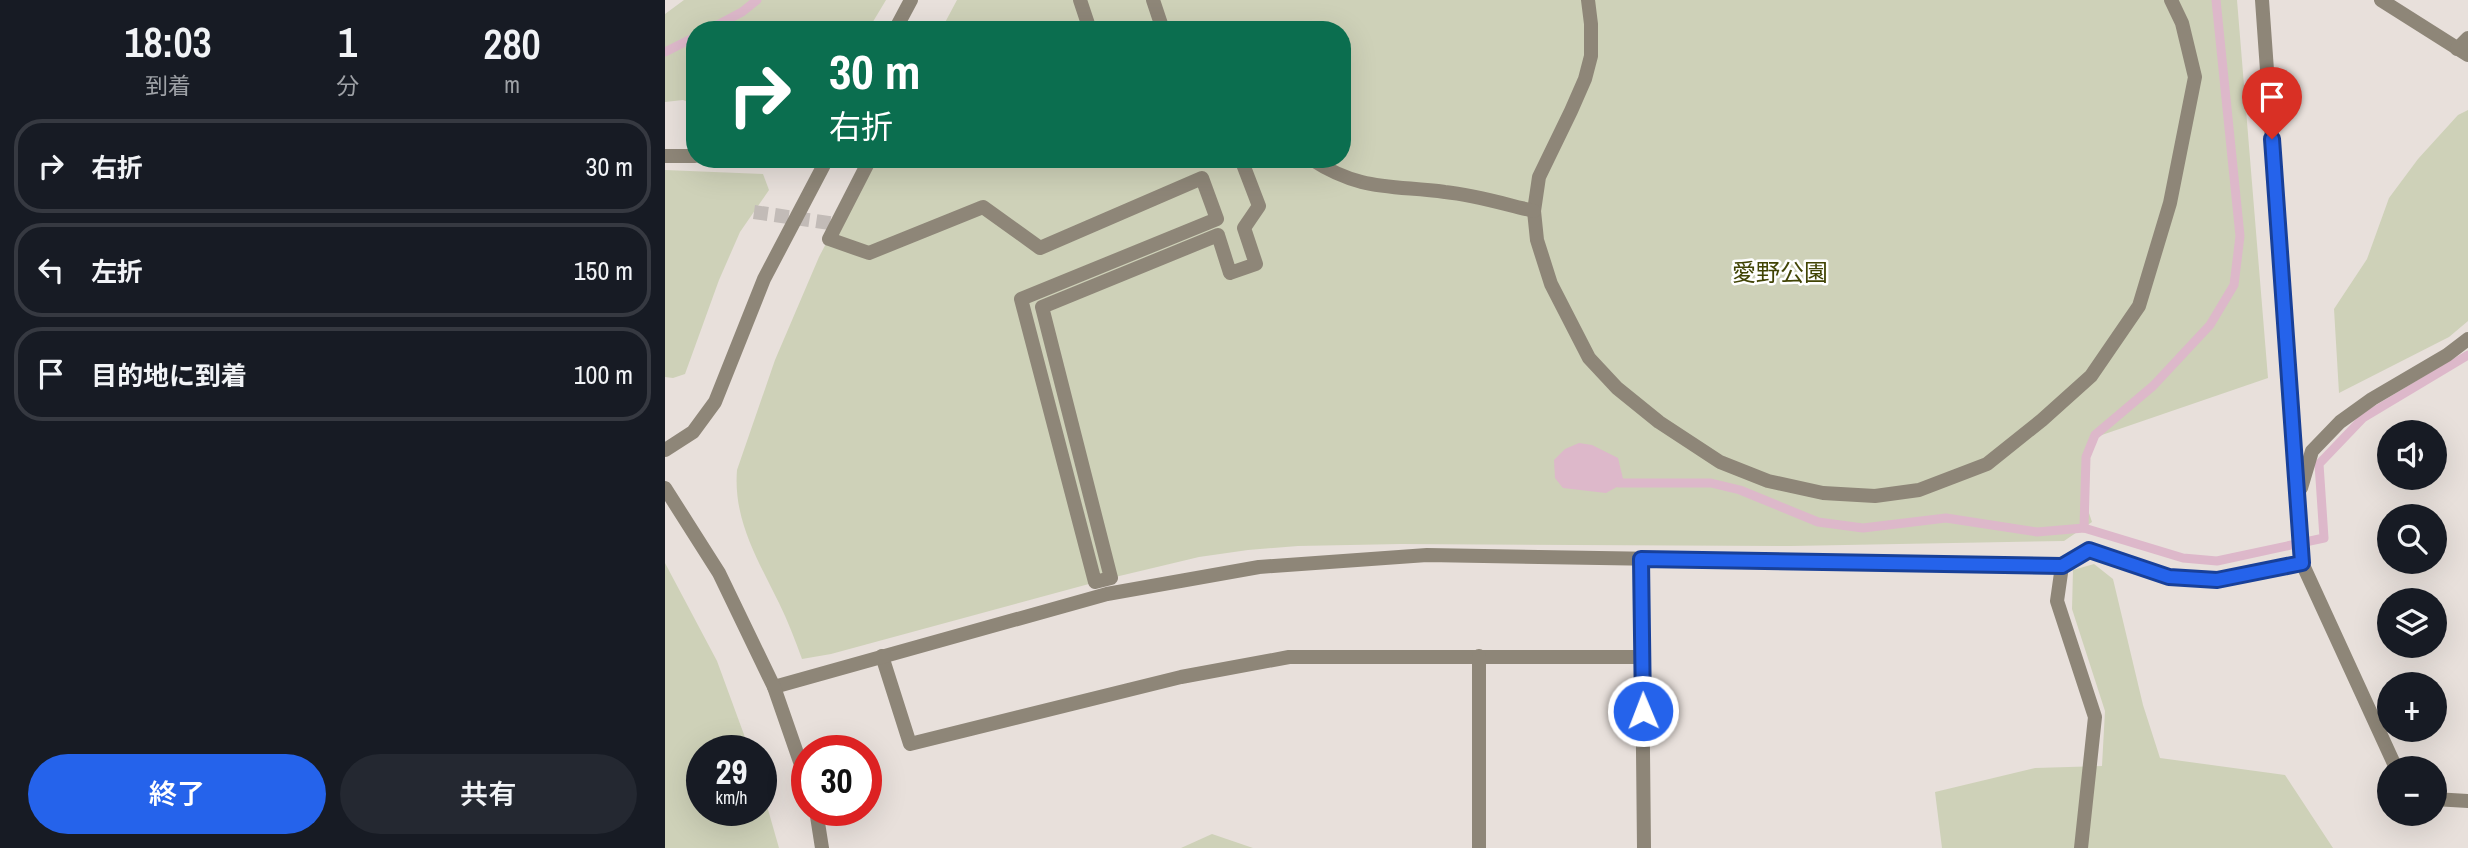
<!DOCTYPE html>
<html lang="ja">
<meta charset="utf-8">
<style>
:root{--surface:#171b24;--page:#242831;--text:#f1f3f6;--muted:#9ea1a6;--line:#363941;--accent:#2563eb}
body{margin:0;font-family:"Archivo Narrow","Noto Sans JP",sans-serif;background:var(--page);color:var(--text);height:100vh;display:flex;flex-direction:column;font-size:26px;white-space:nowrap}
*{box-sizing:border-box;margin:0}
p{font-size:23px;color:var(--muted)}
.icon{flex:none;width:38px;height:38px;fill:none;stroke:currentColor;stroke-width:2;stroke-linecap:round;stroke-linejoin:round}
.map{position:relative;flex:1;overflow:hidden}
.details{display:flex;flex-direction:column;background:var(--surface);width:665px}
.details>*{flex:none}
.top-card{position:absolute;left:21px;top:21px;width:665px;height:147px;border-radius:28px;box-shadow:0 7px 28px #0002;background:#0b6e4f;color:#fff;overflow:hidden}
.controls{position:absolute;left:1712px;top:420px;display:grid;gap:14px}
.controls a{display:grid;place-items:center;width:70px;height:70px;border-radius:50%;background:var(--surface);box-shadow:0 7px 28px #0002;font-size:35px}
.speed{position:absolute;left:21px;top:735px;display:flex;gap:14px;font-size:35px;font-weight:700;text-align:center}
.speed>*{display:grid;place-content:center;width:91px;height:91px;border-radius:50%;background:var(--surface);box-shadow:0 7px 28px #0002;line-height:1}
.speed small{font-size:18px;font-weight:400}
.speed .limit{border:10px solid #d22;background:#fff;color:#111}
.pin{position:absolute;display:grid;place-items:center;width:60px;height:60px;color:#fff;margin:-72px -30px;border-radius:50% 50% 50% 0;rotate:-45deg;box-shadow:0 0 7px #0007}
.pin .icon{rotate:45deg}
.me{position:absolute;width:77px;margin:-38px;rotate:359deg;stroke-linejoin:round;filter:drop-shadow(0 0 5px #0008)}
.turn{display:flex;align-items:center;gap:24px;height:147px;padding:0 28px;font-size:32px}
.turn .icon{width:91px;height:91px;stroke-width:2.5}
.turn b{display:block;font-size:49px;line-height:60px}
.eta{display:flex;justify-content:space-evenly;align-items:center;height:119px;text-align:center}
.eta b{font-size:42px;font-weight:600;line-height:49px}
.cta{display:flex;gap:14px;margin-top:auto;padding:14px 28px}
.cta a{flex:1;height:80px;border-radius:42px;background:var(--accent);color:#fff;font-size:28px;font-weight:600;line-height:80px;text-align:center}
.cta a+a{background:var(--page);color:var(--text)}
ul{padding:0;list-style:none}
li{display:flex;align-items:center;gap:21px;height:94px;margin:0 14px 10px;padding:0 14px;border:4px solid var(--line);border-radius:28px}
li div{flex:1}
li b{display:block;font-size:26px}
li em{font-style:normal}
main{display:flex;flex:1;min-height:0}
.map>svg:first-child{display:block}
.green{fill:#ced1b8}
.water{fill:#ddb8ca}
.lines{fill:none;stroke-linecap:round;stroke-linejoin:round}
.stream{stroke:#ddb8ca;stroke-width:9}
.pedestrian-tunnel{stroke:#c2bbb7;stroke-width:14;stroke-dasharray:14 7;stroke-linecap:butt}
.pedestrian{stroke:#8e8678;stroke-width:14}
.minor{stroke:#8e8678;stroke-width:14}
.tertiary{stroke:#8e8678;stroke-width:14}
.route-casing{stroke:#184099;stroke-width:18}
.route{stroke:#2563eb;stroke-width:12}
.labels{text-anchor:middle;stroke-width:5;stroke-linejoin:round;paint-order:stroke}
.park-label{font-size:24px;fill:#414405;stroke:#fff}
</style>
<main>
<section class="details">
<div class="eta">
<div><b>18:03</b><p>到着</p></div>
<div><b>1</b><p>分</p></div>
<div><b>280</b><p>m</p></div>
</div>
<ul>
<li><svg class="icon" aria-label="right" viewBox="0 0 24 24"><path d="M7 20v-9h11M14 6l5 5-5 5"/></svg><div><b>右折</b></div><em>30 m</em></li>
<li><svg class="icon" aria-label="left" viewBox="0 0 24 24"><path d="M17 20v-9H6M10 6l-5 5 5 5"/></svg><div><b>左折</b></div><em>150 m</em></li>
<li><svg class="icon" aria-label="arrive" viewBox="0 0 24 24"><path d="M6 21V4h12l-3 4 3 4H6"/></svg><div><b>目的地に到着</b></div><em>100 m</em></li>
</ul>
<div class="cta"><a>終了</a><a>共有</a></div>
</section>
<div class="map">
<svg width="1803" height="848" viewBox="0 0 1803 848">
<rect width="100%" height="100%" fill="#e8e0db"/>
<!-- green -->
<g class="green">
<path d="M19,0H221L203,30H30V105L18,100L0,102V14Z"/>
<path d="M292,0H1572L1603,378L1431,437L1420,465L1421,504L1427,522L1399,541L1126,546L736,544L633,546L583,550L534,557L446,578L166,654L137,659C130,640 123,621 114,603C93,560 68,520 72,470L110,360L154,257L205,159H677V30H276Z"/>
<path d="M1803,110V321L1784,337L1674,393L1669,309L1702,259L1724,198L1753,159L1793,115Z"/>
<path d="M0,170L98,174L104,190L75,232L54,280L20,374L8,378L0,377Z"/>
<path d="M0,563L52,661L85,751H37V810H96V785L114,848H0Z"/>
<path d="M1429,564L1448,579L1478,705L1495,758L1620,775L1668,848H1277L1270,792L1370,768L1437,766L1440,711L1407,609L1408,570Z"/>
<path d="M547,834L588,848H516Z"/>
</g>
<!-- water -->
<path class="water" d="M914,443L927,445L953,458L959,483L941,493L898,488L890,478L889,460L900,449Z"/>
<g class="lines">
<!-- stream -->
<g class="stream">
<path d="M43,30L77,12L92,0"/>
<path d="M0,52L30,37"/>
<path d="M954,483H1046L1075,490L1153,522L1198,528L1281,518L1372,532L1419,528L1518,558L1552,561L1659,538L1654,464L1698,418L1803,355"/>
<path d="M1419,528L1421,457L1430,435L1488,386L1545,325L1569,285L1575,236L1551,0"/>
</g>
<!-- pedestrian-tunnel -->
<path class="pedestrian-tunnel" d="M89,212L171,224"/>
<!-- pedestrian -->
<g class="pedestrian">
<path d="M415,0L425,30"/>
<path d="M488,0L498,30"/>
<path d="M923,0L926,24V56L920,79L906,111L874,177L869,211L872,240L886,284L924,358L952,388L994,422L1055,462L1103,481L1158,493L1210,496L1254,490L1322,464L1377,420L1426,376L1474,306L1505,203L1530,77L1517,23L1506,0"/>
<path d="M205,159L164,239L204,253L318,207L375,248L537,178L552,219L356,299L430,582L446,578L377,307L553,235L565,273L591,264L579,228L594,206L576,159"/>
<path d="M646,159C695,191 725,185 780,192C810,195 839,204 869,211"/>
</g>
<!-- minor -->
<g class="minor">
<path d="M1597,0L1637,563L1731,768"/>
<path d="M1716,0L1803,55"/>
<path d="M1792,49L1803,38"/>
<path d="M0,156H30"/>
<path d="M1636,488L1647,451L1675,422L1707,399L1782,355L1803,339"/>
<path d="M976,559L979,848"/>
<path d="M217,656L245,744L516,677L624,657H977"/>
<path d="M814,656V848"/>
<path d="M109,687L442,594L594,567L762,555L1397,566"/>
<path d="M1769,799L1803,801"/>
<path d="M1416,848L1430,717L1392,601L1397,566L1424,550L1504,577L1552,580L1637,563"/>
</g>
<!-- tertiary -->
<g class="tertiary">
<path d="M230,30L246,0"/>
<path d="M0,450L28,432L50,402L99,279L162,159"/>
<path d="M0,488L54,573L109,687L142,782"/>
<path d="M151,810L157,848"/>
</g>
</g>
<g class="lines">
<defs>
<path id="route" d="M978,711L976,559L1397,566L1424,550L1504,577L1552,580L1637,563L1607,139"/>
</defs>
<!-- route casing -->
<use href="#route" class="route-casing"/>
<!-- route -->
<use href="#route" class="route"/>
</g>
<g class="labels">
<!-- park labels -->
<g class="park-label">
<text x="1115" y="281">愛野公園</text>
</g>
</g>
</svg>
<div class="controls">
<a><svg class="icon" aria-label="sound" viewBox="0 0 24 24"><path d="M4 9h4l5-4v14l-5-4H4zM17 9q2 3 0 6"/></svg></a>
<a><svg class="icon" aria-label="search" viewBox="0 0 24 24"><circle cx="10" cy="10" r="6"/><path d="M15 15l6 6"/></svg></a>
<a><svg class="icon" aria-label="layers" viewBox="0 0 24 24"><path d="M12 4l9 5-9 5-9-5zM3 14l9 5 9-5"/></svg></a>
<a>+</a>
<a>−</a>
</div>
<div class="speed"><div>29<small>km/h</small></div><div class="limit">30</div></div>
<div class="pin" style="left:1607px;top:139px;background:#d93025"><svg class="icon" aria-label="arrive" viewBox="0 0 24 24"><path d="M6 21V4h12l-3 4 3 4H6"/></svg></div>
<svg class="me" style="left:978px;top:711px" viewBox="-20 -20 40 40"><circle r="17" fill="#2563eb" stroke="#fff" stroke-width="3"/><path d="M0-11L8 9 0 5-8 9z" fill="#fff"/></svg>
<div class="top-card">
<div class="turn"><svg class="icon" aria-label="right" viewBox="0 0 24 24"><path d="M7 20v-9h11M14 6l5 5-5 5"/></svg><div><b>30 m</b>右折</div></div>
</div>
</div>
</main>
